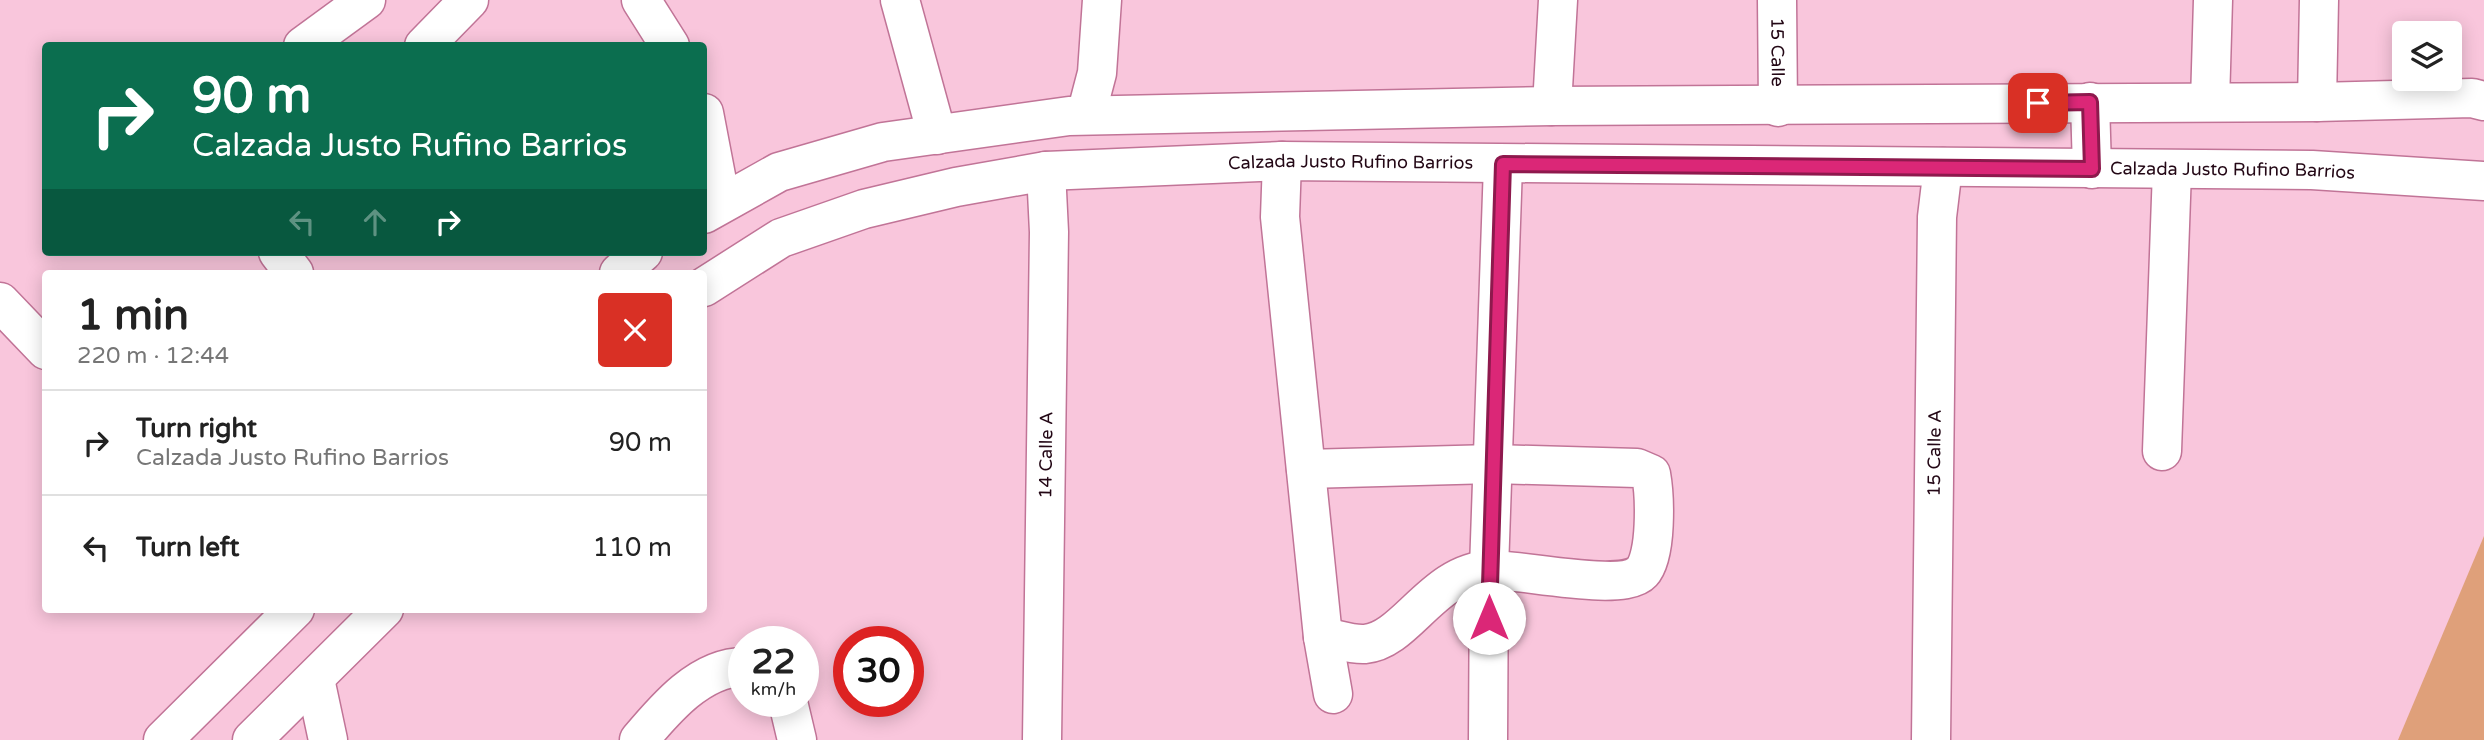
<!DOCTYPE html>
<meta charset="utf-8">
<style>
:root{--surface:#fff;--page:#f6f6f6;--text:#222;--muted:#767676;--line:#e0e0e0}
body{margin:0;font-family:"Varela Round",sans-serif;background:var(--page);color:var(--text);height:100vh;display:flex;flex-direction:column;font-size:26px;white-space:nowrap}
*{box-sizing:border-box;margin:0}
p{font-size:23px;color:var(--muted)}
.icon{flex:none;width:38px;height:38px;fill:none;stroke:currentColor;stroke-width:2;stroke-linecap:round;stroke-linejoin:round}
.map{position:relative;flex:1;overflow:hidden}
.sheet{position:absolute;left:42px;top:270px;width:665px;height:343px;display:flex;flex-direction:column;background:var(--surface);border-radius:7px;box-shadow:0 4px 18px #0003}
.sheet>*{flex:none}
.top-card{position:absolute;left:42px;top:42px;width:665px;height:214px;border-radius:7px;box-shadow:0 4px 18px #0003;background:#0b6e4f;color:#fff;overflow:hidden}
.tools{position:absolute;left:2392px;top:21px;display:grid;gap:14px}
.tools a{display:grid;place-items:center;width:70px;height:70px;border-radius:7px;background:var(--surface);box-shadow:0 4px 18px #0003;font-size:35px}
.speed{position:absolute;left:728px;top:626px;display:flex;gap:14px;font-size:35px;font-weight:700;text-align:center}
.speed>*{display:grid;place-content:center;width:91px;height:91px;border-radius:50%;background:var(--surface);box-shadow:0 4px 18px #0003;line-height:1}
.speed small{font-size:18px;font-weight:400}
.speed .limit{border:10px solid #d22;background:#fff;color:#111}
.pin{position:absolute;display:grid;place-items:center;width:60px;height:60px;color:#fff;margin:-30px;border-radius:14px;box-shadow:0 4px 10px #0006}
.me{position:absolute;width:77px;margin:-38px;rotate:0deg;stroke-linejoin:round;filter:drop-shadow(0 0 5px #0008)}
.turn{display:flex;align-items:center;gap:24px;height:147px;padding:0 35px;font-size:32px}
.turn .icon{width:91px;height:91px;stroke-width:2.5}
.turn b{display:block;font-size:49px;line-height:60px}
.lanes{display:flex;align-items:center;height:66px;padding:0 35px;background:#0003;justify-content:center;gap:35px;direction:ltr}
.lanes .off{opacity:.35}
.round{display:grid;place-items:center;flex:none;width:74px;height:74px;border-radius:7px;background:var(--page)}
.headline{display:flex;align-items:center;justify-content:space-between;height:119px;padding:0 35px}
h1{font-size:42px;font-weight:700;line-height:52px}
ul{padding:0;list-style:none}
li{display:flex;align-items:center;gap:21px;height:105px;padding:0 35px;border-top:2px solid var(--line)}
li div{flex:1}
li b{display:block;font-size:26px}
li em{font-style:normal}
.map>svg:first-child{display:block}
.green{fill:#dfa07a}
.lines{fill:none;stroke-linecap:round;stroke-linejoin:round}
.street-casing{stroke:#c17497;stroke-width:41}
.secondary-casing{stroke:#c17497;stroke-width:41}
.street{stroke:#fff;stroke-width:38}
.secondary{stroke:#fff;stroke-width:38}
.route-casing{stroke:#8e194d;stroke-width:18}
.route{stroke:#db2777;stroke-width:12}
.labels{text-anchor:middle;stroke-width:7;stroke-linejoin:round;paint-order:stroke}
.street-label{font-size:18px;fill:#230715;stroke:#fef5f9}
</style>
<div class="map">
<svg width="2484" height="740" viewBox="0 0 2484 740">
<rect width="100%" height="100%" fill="#f9c6dc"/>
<!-- green -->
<path class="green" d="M2484,536V740H2398Z"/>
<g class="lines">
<defs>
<g id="street">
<path d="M641,0L670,46"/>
<path d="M900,0L937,135"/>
<path id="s1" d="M1777,0L1778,107"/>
<path d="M303,46L366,0"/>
<path d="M424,46L469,0"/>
<path d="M2210,102L2213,0"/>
<path d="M2317,102L2319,0"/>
<path d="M1552,106L1558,0"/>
<path d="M704,113L721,202"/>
<path d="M1086,115L1097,73L1102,0"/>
<path d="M1282,161L1280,217L1323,637L1333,694"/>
<path d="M278,252L294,273"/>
<path d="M0,302L46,350"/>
<path d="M2162,451L2172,170"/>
<path d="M1306,469L1493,464L1637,468L1651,474C1655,496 1657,556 1642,572C1623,593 1519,569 1490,570C1433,572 1406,641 1365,644C1352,645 1336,639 1323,637"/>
<path d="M315,679L328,740"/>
<path d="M788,702L797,740"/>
<path d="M639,740C665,709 700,667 744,667"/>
<path id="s2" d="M1042,740L1049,232L1046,171"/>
<path d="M1488,740L1489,569L1503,165"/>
<path id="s3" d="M1931,740L1937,217L1943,167"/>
</g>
<g id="secondary">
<path d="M2090,102L2092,169"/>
<path d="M704,214L779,172L883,142L1069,116L1552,106L2317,102L2472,98L2484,101"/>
<path d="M619,273L643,252"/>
<path id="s4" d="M704,287L781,238L864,209L956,187L1046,171L1282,161L2312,170L2484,181"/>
<path d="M163,740L295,609"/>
<path d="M252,740L384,609"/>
</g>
</defs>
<!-- street casing -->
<use href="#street" class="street-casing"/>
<!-- secondary casing -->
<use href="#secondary" class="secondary-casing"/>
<!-- street -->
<use href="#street" class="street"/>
<!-- secondary -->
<use href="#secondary" class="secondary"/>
</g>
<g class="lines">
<defs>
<path id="route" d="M1489,618L1503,164L2092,169L2090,102L2038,103"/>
</defs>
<!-- route casing -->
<use href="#route" class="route-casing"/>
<!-- route -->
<use href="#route" class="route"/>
</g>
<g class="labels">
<!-- street labels -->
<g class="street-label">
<text dy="6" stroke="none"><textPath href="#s1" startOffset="52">15 Calle</textPath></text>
<text dy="6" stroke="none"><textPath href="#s4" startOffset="670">Calzada Justo Rufino Barrios</textPath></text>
<text dy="6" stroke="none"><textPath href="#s4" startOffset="1552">Calzada Justo Rufino Barrios</textPath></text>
<text dy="6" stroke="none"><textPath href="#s3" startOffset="287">15 Calle A</textPath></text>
<text dy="6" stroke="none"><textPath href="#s2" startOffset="285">14 Calle A</textPath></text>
</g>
</g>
</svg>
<div class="tools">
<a><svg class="icon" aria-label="layers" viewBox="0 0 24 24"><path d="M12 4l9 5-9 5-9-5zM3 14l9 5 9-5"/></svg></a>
</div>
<div class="speed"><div>22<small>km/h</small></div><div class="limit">30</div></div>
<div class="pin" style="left:2038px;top:103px;background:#d93025"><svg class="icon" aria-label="arrive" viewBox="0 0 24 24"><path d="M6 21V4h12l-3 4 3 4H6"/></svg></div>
<svg class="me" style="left:1489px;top:618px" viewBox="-20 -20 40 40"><circle r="19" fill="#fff"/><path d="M0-13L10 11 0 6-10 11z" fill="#db2777"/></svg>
<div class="top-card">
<div class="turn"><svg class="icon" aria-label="right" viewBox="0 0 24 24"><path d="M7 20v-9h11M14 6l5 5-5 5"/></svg><div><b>90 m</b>Calzada Justo Rufino Barrios</div></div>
<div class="lanes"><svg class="icon off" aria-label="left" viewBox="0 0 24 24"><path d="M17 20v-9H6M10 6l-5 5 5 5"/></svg><svg class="icon off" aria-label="ahead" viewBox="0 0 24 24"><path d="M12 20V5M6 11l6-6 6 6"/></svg><svg class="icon" aria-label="right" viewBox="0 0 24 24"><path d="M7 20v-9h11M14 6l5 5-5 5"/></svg></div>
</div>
<section class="sheet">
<div class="headline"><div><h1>1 min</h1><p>220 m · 12:44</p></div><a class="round" style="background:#d93025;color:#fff"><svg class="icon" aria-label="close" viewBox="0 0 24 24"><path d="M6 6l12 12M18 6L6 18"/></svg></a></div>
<ul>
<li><svg class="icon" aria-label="right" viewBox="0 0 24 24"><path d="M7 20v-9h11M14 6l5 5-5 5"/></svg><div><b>Turn right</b><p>Calzada Justo Rufino Barrios</p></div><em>90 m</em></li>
<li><svg class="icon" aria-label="left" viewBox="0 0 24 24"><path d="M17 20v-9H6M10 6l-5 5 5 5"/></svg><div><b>Turn left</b></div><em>110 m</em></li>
</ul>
</section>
</div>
